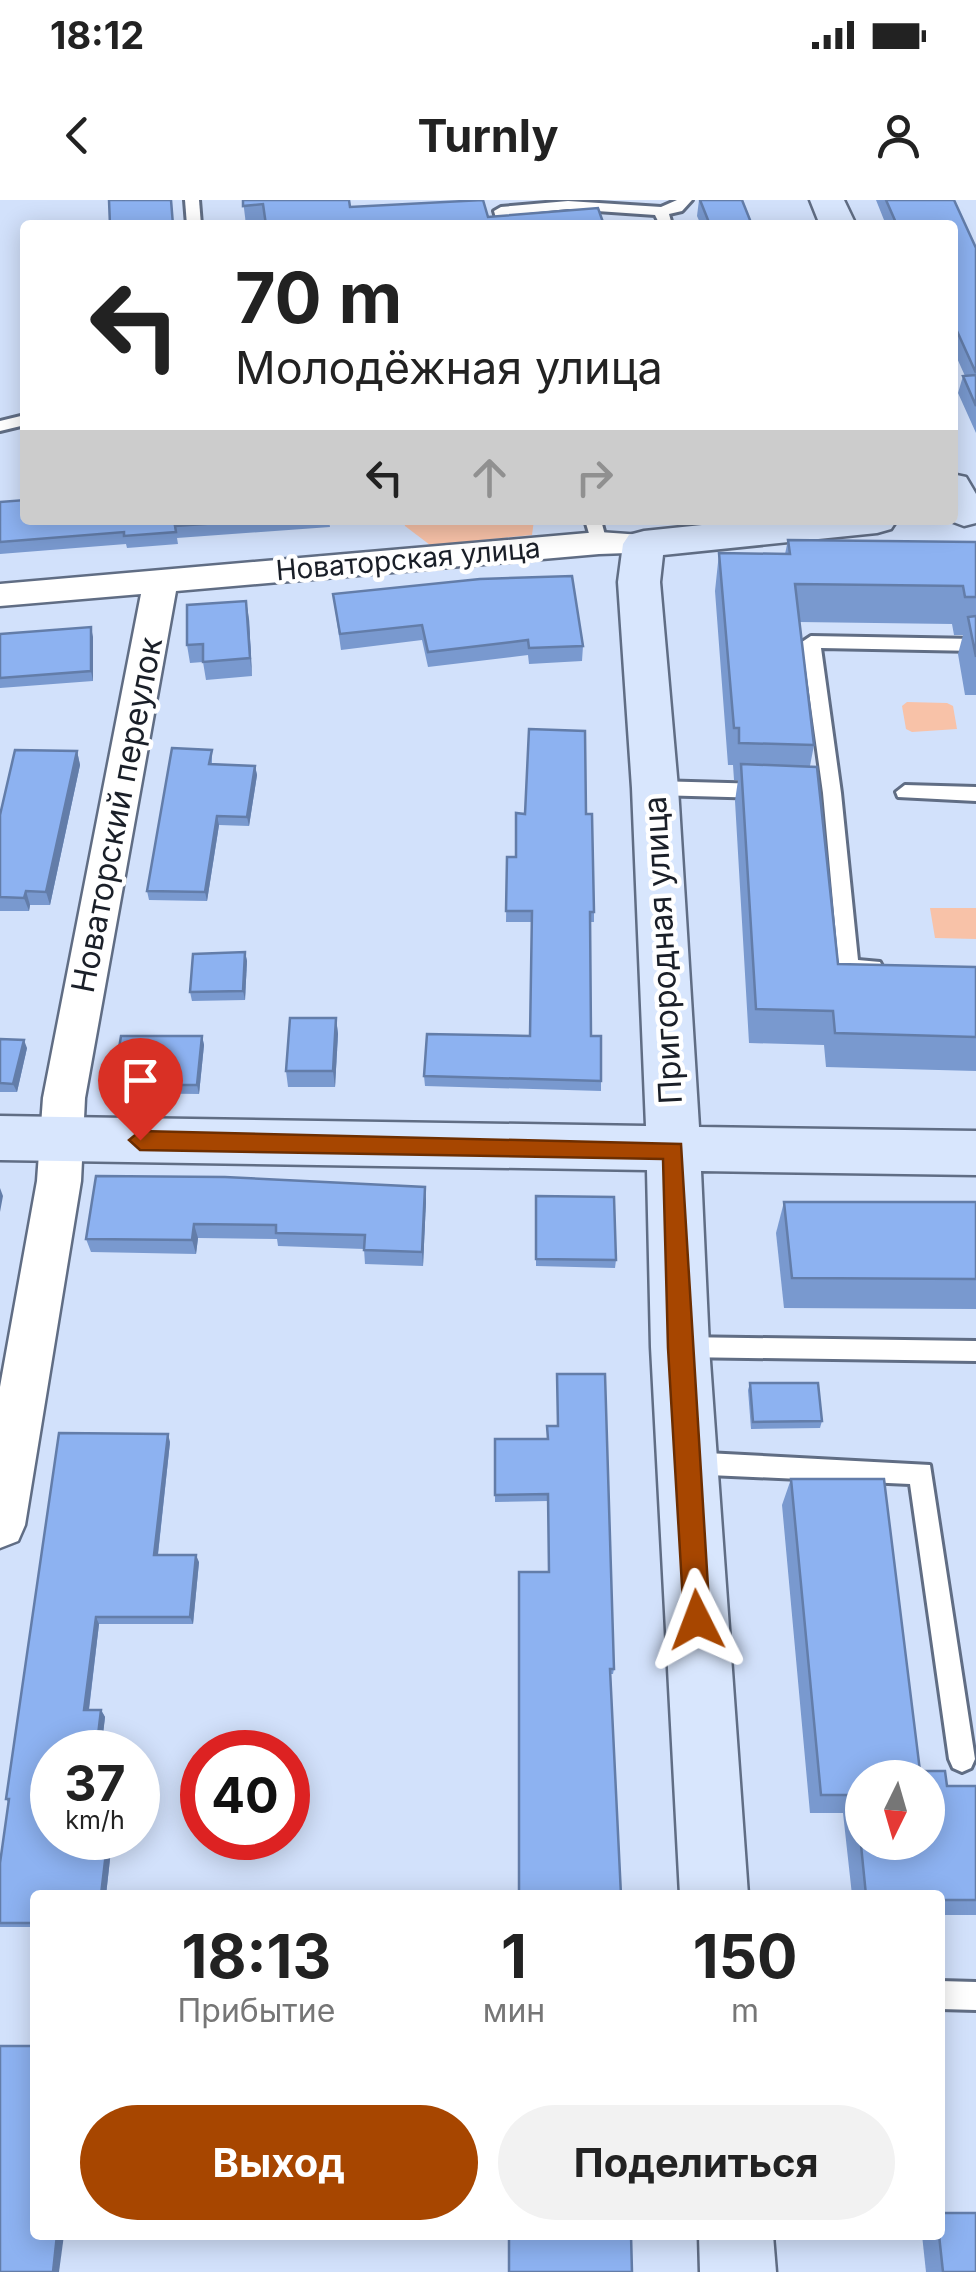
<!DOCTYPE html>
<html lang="ru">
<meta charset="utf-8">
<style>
:root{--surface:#fff;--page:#f2f2f2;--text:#222;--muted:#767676;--accent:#a74600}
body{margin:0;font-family:Inter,sans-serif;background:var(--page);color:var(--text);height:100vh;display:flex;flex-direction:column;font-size:38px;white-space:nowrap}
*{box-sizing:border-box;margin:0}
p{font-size:32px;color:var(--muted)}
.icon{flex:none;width:55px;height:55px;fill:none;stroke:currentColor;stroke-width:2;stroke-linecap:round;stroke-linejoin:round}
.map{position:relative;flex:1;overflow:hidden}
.details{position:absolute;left:30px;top:1690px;width:915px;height:350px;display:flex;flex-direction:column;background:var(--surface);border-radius:10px;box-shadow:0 5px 25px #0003}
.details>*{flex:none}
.hud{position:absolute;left:20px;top:20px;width:938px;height:305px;border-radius:10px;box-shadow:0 5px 25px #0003;background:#fff;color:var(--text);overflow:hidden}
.needle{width:65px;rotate:185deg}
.controls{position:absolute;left:845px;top:1560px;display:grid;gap:20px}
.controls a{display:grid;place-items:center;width:100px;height:100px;border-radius:50%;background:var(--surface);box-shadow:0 5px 25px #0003;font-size:50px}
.speed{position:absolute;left:30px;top:1530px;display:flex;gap:20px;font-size:50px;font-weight:700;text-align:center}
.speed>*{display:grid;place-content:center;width:130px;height:130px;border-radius:50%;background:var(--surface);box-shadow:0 5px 25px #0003;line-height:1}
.speed small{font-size:25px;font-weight:400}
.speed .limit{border:15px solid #d22;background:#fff;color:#111}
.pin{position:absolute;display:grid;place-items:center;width:85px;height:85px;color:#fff;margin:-102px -42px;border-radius:50% 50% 50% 0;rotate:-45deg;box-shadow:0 0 10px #0007}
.pin .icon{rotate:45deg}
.me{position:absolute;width:110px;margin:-55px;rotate:357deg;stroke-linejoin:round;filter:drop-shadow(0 0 8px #0008)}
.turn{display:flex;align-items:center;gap:35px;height:210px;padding:0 50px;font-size:45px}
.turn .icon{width:130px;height:130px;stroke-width:2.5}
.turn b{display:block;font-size:70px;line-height:85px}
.lanes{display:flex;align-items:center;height:95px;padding:0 50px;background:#0003;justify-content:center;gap:50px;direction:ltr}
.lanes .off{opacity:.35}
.eta{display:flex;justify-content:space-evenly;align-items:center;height:170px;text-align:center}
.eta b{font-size:60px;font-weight:700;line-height:70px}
.primary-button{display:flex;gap:20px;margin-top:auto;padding:20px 50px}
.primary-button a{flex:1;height:115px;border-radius:60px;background:var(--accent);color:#fff;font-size:40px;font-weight:700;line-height:115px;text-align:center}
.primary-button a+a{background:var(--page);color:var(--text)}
.status{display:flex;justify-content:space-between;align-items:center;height:70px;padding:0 50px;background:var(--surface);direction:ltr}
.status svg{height:28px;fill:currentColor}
header{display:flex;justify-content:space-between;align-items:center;height:130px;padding:0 50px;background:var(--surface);font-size:45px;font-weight:700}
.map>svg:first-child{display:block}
.green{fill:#f8c2a8}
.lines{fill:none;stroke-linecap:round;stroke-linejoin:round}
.lane-casing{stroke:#606d84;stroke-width:6}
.street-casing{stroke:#606d84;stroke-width:5}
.secondary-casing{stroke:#606d84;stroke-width:5}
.lane{fill:#fff;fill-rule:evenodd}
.street{fill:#fff;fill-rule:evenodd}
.secondary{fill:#d8e6fd;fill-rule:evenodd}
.wall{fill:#7999cf}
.shaded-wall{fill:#637da9}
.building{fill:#8db2f1;stroke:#637da9;stroke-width:2.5;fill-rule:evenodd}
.route{fill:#a74600;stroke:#6d2e00;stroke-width:2.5}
.labels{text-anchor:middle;stroke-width:9;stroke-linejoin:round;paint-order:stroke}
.far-street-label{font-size:28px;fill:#1a1f28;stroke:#fff}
.street-label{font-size:32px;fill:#1a1f28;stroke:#fff}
</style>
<div class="status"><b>18:12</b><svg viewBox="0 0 49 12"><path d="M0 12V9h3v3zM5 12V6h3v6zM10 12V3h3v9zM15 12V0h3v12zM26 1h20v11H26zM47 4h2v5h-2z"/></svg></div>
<header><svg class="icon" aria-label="back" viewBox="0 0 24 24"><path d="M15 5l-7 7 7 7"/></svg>Turnly<svg class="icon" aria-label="person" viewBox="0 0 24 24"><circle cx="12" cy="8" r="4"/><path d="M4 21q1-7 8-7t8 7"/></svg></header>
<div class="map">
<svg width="976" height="2072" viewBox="0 0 976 2072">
<rect width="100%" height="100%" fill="#d2e1fb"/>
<!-- green -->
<g class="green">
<path d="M403,320H534L532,335L430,345L405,326Z"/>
<path d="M907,502L947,503L953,506L957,529L912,532L906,529L902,506Z"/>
<path d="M930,708H976V739L935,738Z"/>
</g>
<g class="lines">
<defs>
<g id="lane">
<path d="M185,0H199L201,25H187Z"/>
<path d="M677,0H692L682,11L669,14L672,25H660L655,15L568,9L509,15L512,25H498L494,11L501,7L568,1L661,7Z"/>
<path d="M25,215V225L0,231V221Z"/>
<path d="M585,320H601L607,343L605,347H593Z"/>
<path d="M811,436L976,439V451L821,448L841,593L858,760L880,762L883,768L880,774C868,777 846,780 839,768L823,593L802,442Z"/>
<path d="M655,581L764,584L773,591L764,598L655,595L646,588Z"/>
<path d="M905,585L976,587V601L898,597L896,592Z"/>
<path d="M680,1137L976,1141V1161L680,1157L672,1154L668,1147L672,1140Z"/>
<path d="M687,1252L930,1265L975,1559L971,1568L962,1572L953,1568L949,1559L910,1284L687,1274L678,1271L675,1263L678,1255Z"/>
<path d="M940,1781L976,1782V1810L940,1809Z"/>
</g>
<path id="street" d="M599,332L656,336L661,344L656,352L599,354L176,391L85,898L81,981L25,1325L18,1341L0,1348V1187L37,981L43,898L141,394L0,406V384Z"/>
<g id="secondary">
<path d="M810,0H844L856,25H820Z"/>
<path d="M952,274L966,277L976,294V323L964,326L948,320H952Z"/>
<path d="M750,320H897L891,329L877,333L663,355L660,382L678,588L699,927L976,931V975L701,971L709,1147L748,1695H680L651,1147L647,970L0,960V916L646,926L632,588L618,382L623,344L629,335L644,331Z"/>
<path d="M699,2035H773L776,2072H700Z"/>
</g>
</defs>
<!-- lane casing -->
<use href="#lane" class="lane-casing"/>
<!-- street casing -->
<use href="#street" class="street-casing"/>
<!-- secondary casing -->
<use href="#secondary" class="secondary-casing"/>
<!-- lane -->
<use href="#lane" class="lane"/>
<!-- street -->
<use href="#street" class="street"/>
<!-- secondary -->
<use href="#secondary" class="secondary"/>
</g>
<!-- wall -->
<g class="wall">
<path d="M243,0L350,7L604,25H246Z"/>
<path d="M699,0H742L752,25H701L697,16Z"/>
<path d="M876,0H954L976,48V233L958,193L963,176H965L952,147V25H886Z"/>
<path d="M0,302L25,320H329L330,327L177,338L178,344L127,348L126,344L0,354Z"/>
<path d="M788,340L976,342V495H965L958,454L963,435H954L952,424L799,422L814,545L810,566L838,764L976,767V871L826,867L824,845L749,843L735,601L738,580H734L733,565H728L715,391L719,353L785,354Z"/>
<path d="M333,394L583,446L582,461L529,464L528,455L428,467L422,440L341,450Z"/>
<path d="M249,419L252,476L206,480L203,462L190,463L187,445Z"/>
<path d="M0,434L93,437V481L0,488Z"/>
<path d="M212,550V564L255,566L257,575L249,626L219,625L207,701L149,700L147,691Z"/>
<path d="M77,551L80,565L50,705H30L29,711H0V615Z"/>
<path d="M525,614H586L594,712V722H590L591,836L601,881V891L425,886L424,876L530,836L532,722H506L507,657H516Z"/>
<path d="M245,752L247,761L245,800L192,801L190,792Z"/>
<path d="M336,818L338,834L335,887H288L286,871Z"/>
<path d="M202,836L204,845L199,894L116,893L113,885Z"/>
<path d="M0,839L27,848L17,892H0Z"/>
<path d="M425,987L426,1001L423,1066L365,1064L364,1049L278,1046L277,1039L198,1038L196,1054L91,1052L86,1039Z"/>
<path d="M536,996L616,1060L615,1068L536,1066Z"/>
<path d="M784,1002H976V1109L784,1108L776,1033Z"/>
<path d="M750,1183L822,1221L820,1228L751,1229L748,1190Z"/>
<path d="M495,1239H547L614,1469L613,1474H611L548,1301L495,1302Z"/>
<path d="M170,1242L158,1355L199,1362L193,1424H99L89,1510H101L105,1517L90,1644L111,1650L106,1695H35V1727H0V1663L8,1602L6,1599Z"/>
<path d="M791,1279L920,1571L947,1586H976V1715H940V1695H852L843,1613H810L782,1305Z"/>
<path d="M922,2035H940L976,2072H926Z"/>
</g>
<!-- shaded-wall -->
<g class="shaded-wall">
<path d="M246,401L249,419L252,476L250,458Z"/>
<path d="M91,427L93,437V481L91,471Z"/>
<path d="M77,551L80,565L50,705L46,692Z"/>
<path d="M255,566L257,575L249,626L247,617Z"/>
<path d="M217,616L219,625L207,701L205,692Z"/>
<path d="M26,691L30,705L29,711L24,698Z"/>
<path d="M245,752L247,761L245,800L243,791Z"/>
<path d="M336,818L338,834L335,887L333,871Z"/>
<path d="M202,836L204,845L199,894L197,885Z"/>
<path d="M24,840L27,848L17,892L13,884Z"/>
<path d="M425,987L426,1001L423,1066L422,1052Z"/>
<path d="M0,988L3,996L0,1012Z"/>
<path d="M194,1024L198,1038L196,1054L192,1040Z"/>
<path d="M168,1234L170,1242L157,1362L154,1355Z"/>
<path d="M196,1355L199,1362L193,1424L190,1417Z"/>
<path d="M96,1417L99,1424L88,1516L84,1510Z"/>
<path d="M101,1510L105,1517L101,1552H96Z"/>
<path d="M107,1644L111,1650L106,1695H101Z"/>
<path d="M57,2035H64L59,2072H53Z"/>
</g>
<!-- building -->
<g class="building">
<path d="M109,0H171L173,25H110Z"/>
<path d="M243,0H349L350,7L483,0L488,17L598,8L604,25H266L263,4L243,6Z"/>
<path d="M700,0H742L752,25H710Z"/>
<path d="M886,0H954L976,48V173L952,120V25H897Z"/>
<path d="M976,175V206L963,176Z"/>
<path d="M25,300V320H264L175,326L176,332L124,336V332L0,342V302Z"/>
<path d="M788,340L976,342V397H965L963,386L795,384L814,545L739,543V528H734L719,353L790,354Z"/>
<path d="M572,376L583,446L529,448L528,440L428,452L422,425L340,434L333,394L480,379Z"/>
<path d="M246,401L250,458L203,462V444L187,445V405Z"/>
<path d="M976,416V457L968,417Z"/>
<path d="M91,427V471L0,478V434Z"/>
<path d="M529,529L585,531L586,614H592L594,712H590L591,836H601V881L424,876L427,834L530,836L532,711H506L507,657H516V613L525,614Z"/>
<path d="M172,548L212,550L209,564L255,566L247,617L217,616L205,692L147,691Z"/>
<path d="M15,550L77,551L46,692L26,691L24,698L0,697V615Z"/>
<path d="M741,564L817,567L838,764L976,767V837L835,833L833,811L756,809Z"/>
<path d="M245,752L243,791L190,792L193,754Z"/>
<path d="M290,818H336L333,871H286Z"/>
<path d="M121,836H202L197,885H113Z"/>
<path d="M0,839L24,840L13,884L0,883Z"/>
<path d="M96,976L225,977L425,987L422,1052L364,1050L365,1035L276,1033V1025L194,1024L192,1040L86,1039Z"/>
<path d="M536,996L614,997L616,1060L536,1059Z"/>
<path d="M784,1002H976V1079L792,1078Z"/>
<path d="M557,1174H605L614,1469H610L621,1695H519V1372H549L548,1294L495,1295V1239H548L547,1226H558Z"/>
<path d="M750,1183H818L822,1221L753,1222Z"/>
<path d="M59,1233L168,1234L154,1355H196L190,1417H96L84,1510H101L96,1552H52V1638H86L85,1644H107L101,1695H35V1723H0V1663L9,1599H6Z"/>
<path d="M791,1279H884L920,1571H945L947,1586H976V1700H940V1695H866L856,1595H821ZM862,1578H928V1642H862Z"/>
<path d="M0,1846H35V2035H57L53,2072H0Z"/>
<path d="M940,2013H976V2072H943L939,2035Z"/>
<path d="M509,2035H631L632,2072H509Z"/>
</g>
<!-- route -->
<path class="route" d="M140,931L681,944L710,1420L706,1429L697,1432L688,1429L684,1420L668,1148L663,959L140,950L129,940Z"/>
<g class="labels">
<!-- far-street labels -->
<g class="far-street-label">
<text transform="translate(408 359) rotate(-5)" y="10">Новаторская улица</text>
</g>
<!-- street labels -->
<g class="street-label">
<text transform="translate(117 615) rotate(-79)" y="11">Новаторский переулок</text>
<text transform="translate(663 750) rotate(-93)" y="11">Пригородная улица</text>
</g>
</g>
</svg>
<div class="controls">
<a><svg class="needle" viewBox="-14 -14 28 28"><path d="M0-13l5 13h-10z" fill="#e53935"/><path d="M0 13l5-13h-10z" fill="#767676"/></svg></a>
</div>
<div class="speed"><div>37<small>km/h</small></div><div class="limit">40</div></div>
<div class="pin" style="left:140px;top:940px;background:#d93025"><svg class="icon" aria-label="arrive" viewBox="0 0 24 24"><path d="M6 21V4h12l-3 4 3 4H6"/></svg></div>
<svg class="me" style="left:697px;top:1420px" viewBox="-20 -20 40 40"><path d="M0-17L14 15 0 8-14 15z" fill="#a74600" stroke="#fff" stroke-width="4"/></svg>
<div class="hud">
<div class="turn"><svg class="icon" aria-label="left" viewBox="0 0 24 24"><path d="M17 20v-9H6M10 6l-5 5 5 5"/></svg><div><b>70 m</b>Молодёжная улица</div></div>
<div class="lanes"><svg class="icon" aria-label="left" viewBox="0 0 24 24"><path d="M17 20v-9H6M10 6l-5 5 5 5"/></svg><svg class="icon off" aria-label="ahead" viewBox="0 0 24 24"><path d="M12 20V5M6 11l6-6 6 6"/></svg><svg class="icon off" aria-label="right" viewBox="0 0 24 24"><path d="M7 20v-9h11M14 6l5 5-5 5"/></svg></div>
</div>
<section class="details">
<div class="eta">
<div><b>18:13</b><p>Прибытие</p></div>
<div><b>1</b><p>мин</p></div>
<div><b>150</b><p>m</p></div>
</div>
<div class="primary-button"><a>Выход</a><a>Поделиться</a></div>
</section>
</div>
